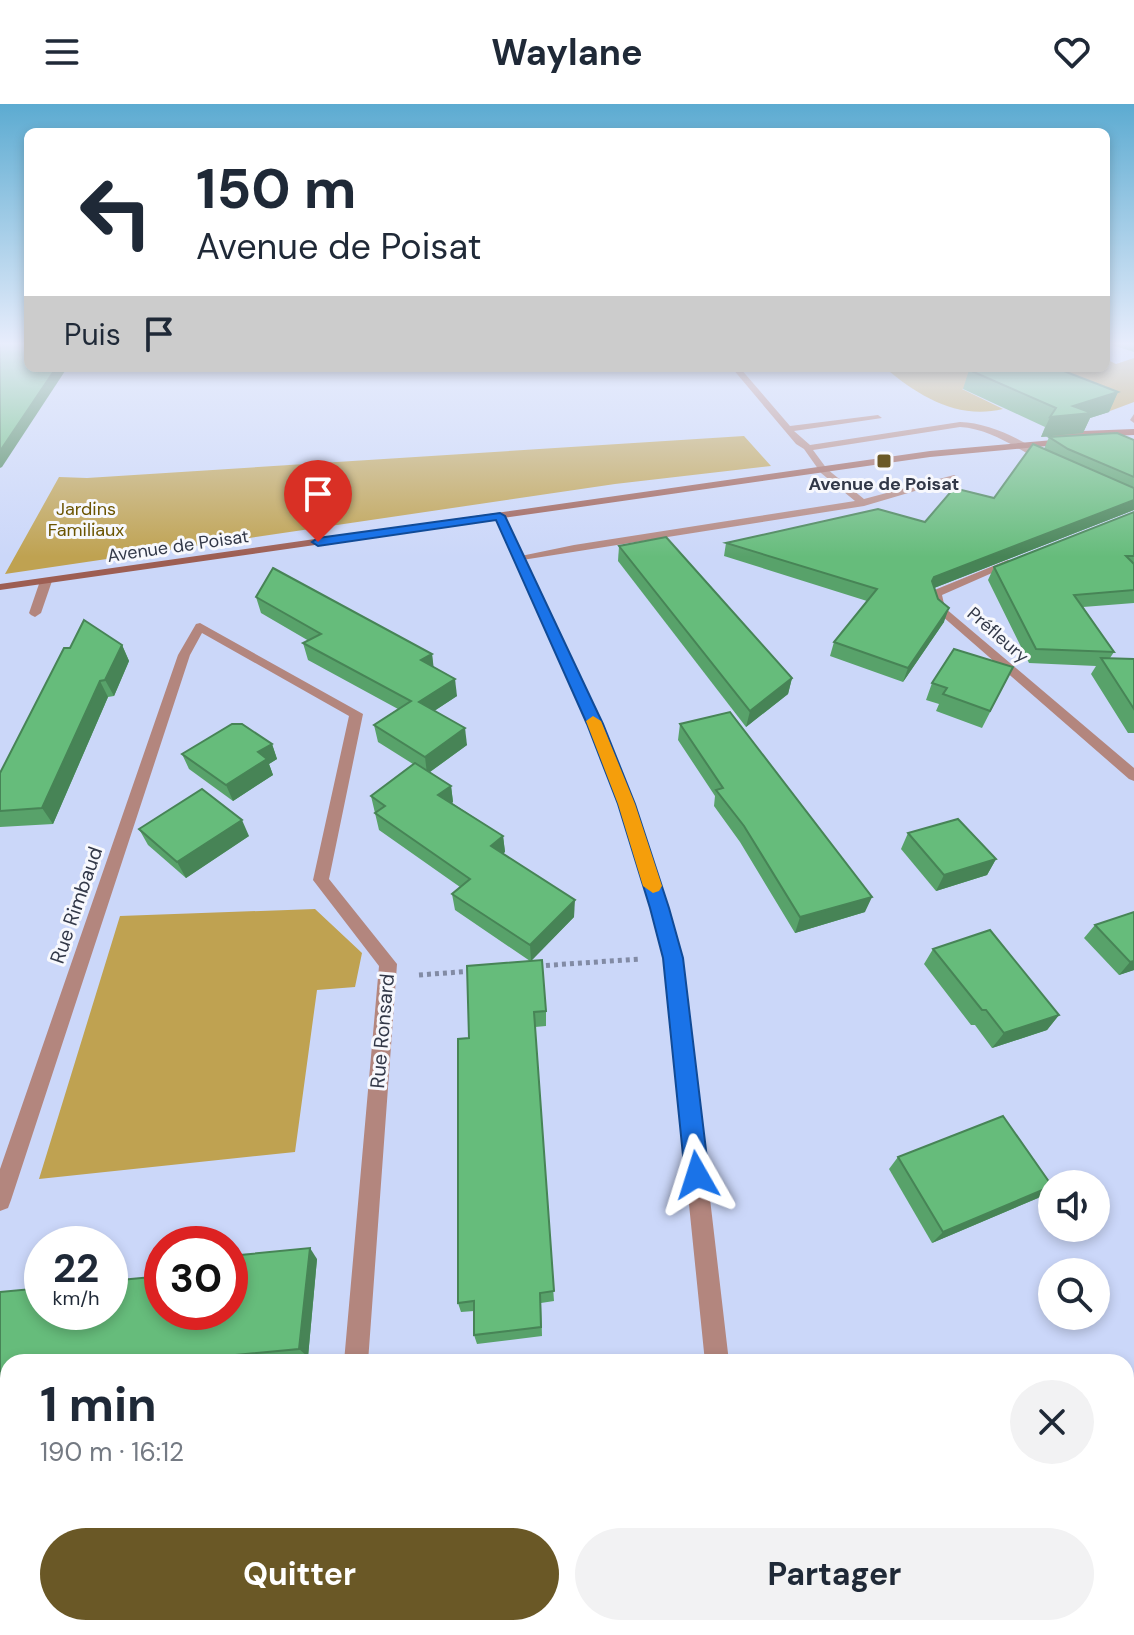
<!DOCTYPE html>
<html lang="fr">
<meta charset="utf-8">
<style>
:root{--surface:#fff;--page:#f2f2f3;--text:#1f2937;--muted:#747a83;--accent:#6a5826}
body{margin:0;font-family:"DM Sans",sans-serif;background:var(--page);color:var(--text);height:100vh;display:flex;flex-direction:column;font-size:30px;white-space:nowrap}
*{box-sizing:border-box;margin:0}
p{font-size:26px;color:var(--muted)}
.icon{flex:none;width:44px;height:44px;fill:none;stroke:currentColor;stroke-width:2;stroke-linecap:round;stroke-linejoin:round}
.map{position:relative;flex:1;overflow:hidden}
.drawer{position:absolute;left:0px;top:1250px;width:1134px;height:282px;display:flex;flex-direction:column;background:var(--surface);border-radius:24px 24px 0 0;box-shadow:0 4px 12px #0003}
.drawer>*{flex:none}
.hud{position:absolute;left:24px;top:24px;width:1086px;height:244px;border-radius:12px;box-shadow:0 4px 12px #0003;background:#fff;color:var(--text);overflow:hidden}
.controls{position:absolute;left:1038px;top:1066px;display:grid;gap:16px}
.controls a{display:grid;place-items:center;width:72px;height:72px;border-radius:50%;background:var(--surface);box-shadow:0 4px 12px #0003;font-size:40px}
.speed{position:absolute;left:24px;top:1122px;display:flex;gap:16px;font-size:40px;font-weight:700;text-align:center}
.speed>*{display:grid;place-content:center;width:104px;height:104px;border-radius:50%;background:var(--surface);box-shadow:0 4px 12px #0003;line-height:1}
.speed small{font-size:20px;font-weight:400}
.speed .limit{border:12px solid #d22;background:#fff;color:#111}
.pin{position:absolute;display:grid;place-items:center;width:68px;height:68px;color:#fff;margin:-82px -34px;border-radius:50% 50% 50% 0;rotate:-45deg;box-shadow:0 0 8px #0007}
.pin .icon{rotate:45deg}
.me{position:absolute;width:88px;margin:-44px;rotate:354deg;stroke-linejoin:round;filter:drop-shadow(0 0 6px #0008)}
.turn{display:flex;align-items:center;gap:28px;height:168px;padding:0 40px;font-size:36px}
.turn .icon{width:104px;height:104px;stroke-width:2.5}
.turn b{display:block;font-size:56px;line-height:68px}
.then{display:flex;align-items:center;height:76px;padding:0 40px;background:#0003;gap:16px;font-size:30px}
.round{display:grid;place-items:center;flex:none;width:84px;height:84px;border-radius:42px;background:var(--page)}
.headline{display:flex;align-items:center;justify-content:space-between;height:136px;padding:0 40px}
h1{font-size:48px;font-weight:700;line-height:60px}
.cta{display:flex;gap:16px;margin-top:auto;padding:16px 40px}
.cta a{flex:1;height:92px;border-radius:48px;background:var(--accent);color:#fff;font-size:32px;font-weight:700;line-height:92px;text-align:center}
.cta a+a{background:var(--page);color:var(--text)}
header{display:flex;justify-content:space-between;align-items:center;height:104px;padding:0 40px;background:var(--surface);font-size:36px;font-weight:700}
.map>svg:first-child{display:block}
.green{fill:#bfa251}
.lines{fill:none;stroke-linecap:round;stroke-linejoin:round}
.path{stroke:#828ba5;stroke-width:5;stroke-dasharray:4 4;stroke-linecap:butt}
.service{fill:#b3867e;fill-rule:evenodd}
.minor{fill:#b3867e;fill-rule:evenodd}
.secondary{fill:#9d5e53;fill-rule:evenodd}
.wall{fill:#58a26a}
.shaded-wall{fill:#478456}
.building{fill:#66bc7b;stroke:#478456;stroke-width:2}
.route{fill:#1a73e8;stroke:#114b97;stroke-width:2}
.slow{fill:#f59e0b}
.poi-dot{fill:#6a5826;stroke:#f7f8fd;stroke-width:3}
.labels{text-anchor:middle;stroke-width:6;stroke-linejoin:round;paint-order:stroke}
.far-poi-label{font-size:18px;font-weight:bold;fill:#323848;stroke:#f7f8fd}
.far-park-label{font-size:18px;fill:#6b5400;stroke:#f7f8fd}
.far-street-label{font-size:18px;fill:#323848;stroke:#f7f8fd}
.street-label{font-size:20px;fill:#323848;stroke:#f7f8fd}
</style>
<header><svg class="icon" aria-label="menu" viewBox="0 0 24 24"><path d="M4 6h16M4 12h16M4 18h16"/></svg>Waylane<svg class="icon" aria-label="heart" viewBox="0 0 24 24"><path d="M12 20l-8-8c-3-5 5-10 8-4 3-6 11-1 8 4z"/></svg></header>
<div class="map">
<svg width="1134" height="1531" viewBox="0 0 1134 1531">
<rect width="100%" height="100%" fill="#cbd7f9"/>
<!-- green -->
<g class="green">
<path d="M1134,254V298L1110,307L984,279L962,285L1003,305C957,316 919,292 885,264H1106V255L1116,260Z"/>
<path d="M744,332L771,362L615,380L5,470L59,373L87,374Z"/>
<path d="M315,805L362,849L355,883L317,886L295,1048L39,1075L120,812Z"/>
</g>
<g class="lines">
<!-- path -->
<g class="path">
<path d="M538,862L640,855"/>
<path d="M419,871L473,867"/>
</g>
<!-- service -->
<g class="service">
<path d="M732,264H740L790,322L878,311L882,314L794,327L810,341L960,318C992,319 1027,338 1053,357L1045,359C1017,345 992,325 960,323L813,346L827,365L864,395L954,371L959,374L864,402L516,457V453L574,441L855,397L821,369L804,345L796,340Z"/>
<path d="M46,474L52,477L41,509L35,513L31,511L29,509L40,477Z"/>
</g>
<!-- minor -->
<g class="minor">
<path d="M1134,310V319L1130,316Z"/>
<path d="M500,409L505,412L602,620L634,700L682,854L729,1258H705L664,854L620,700L588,620L495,412Z"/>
<path d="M1008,456L1017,458L942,491L945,504L1134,664V677L1129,675L934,505L932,487Z"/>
<path d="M200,519L363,610L329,775L397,860L368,1258H344L379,862L313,776L349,612L202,529L190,551L11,1096L8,1104L0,1107V1065L178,551L196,520Z"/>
<path d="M8,1498V1524H13L0,1527V1499Z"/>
<rect x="731" y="1524" width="28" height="7"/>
</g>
<!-- secondary -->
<g class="secondary">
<path d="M1134,325V331L1057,334L1053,331L1057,328Z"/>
<path d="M1065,335L1068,336V340L930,353L0,486V480L930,347Z"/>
</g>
</g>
<!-- wall -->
<g class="wall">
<path d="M1106,239H1134V248Z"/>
<path d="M969,266L1118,288L1109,308L1090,314L1083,329L1041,333L1045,323L963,285Z"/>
<path d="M1049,333L1134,336V406L934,484L944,518L903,578L830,552L834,538L867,497L724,452L726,439L925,418L994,394L1044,345Z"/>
<path d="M1134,408V499L1083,503L1114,548L1110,554L1134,555V629H1128L1091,570L1096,562L1029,559L988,476L994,463Z"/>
<path d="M619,442L792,574L788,590L746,623L618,457Z"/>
<path d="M256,493L432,550L433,563L457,592L434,607L467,641L430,668L451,682L453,698L452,699L503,732L505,748L503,749L574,813L531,857L546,907V922L535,923L554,1197L541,1199L542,1232L477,1240L474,1231V1207L461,1208L458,1199L469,934L530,857L455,806L452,790L460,783L379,726L371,692L413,660L378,638L374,621L398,605L308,556L303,539L309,537L261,509Z"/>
<path d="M122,541L129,557L114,592L108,593L53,720L0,723V669Z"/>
<path d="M1013,563L982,624L936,607L939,600L926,596L932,579Z"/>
<path d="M680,620L865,808L795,829L740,738L714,702L715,692L678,636Z"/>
<path d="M272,640L277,655L269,660L273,671L233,697L189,665L182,650Z"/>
<path d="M139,725L249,732L186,774L148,741Z"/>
<path d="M908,729L996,755L987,771L936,787L901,745Z"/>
<path d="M1134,808V866L1119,871L1084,834L1095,821Z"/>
<path d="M933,845L1059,911L1047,926L992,944L975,921H971L924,860Z"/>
<path d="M898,1053L1052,1082L1038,1094L932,1139L889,1065Z"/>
<path d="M317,1155L308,1253L256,1258H8V1297L0,1298V1188L42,1208Z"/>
<path d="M1134,1426V1531H939L951,1524H1126V1428Z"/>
</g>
<!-- shaded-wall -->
<g class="shaded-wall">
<path d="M56,264H67L2,363L0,364V347Z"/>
<path d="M1118,288L1109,308L1090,314L1083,329L1041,333L1050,313L1073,302Z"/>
<path d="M1134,396V406L929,486L934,473Z"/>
<path d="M949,504L944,518L903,578L908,564Z"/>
<path d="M122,541L129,557L114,592L105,576Z"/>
<path d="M432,550L434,566L421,556Z"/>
<path d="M792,574L788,590L746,623L750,607Z"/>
<path d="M455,575L457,592L422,615L419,598Z"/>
<path d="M100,577L108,593L53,720L42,704Z"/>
<path d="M465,624L467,641L427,670L425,653Z"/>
<path d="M272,640L277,655L269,660L273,671L233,697L226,681L258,648Z"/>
<path d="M451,682L453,698L441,707L438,691Z"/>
<path d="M242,716L249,732L186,774L177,758Z"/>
<path d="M503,732L505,748L493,758L491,742Z"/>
<path d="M996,755L987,771L936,787L944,771Z"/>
<path d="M872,793L865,808L795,829L800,813Z"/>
<path d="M575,796L574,813L531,857L530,841Z"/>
<path d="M1134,857V866L1119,871L1130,858Z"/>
<path d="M1059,911L1047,926L992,944L1004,929Z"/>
<path d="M1052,1082L1038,1094L932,1139L943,1128Z"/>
<path d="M310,1144L317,1155L308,1253L299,1245Z"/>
</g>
<!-- building -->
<g class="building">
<path d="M0,239H28V264H56L0,347Z"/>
<path d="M977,264H1056L1118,288L1073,302L1092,309L1050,313L1056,304L969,266Z"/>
<path d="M1117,329L1134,336V373L1068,345L1049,333Z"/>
<path d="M1033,340L1134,384V396L934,473L932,477L938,495L949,504L908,564L834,538L877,485L726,439L878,405L925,418L954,384L994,394Z"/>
<path d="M1134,408V452H1126L1134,460V486L1074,491L1114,548L1036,545L994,463Z"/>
<path d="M666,433L792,574L750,607L619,442Z"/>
<path d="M273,464L432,550L421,556L455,575L419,598L465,624L425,653L374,621L411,597L303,539L321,530L256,493Z"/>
<path d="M84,516L122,541L105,576L100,577L42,704L0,707V669L64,544H70Z"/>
<path d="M954,545L1013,563L990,607L943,590L947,584L932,579Z"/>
<path d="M1101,554L1134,555V605Z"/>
<path d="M730,608L872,793L800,813L744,722L716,686L723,684L680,620Z"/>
<path d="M232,620H242L272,640L258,648L267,655L226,681L182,650Z"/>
<path d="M415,659L451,682L438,691L503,732L491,742L575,796L530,841L452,790L470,775L375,709L385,702L371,692Z"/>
<path d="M202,685L242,716L177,758L139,725Z"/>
<path d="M958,715L996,755L944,771L908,729Z"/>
<path d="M1134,808V857L1130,858L1095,821Z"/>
<path d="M990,826L1059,911L1004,929L986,906H982L933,845Z"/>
<path d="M542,856L546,907L534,908L554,1187L540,1189L541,1223L474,1231V1197L458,1199V935L469,934L467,862Z"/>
<path d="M1003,1012L1052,1082L943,1128L898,1053Z"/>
<path d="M310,1144L299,1245L184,1256V1258H8V1288L0,1289V1188L42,1184V1208H110V1177L162,1172V1208H230V1152Z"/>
<path d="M1134,1434V1531H956L969,1524H1126V1438Z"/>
<path d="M355,1524H487L482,1531H350Z"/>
</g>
<!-- sky -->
<linearGradient id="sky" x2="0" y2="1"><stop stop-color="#5cabd1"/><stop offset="0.53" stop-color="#e8edfc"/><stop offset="1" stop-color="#e8edfc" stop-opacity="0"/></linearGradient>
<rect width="1134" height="453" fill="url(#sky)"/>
<!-- route -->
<path class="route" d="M500,409L505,412L603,620L635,700L669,804L683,854L709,1071L705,1080L697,1083L688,1080L685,1071L663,854L650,804L618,700L587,620L496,416L318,442L312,438L318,434Z"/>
<!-- slow -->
<path class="slow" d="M593,612L601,617L635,700L662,782L659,787L653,789L643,782L618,700L586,617Z"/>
<!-- markers -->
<rect class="poi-dot" x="876" y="349" width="16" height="16" rx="4"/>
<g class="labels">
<!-- far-poi labels -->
<g class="far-poi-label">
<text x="884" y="386">Avenue de Poisat</text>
</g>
<!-- far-park labels -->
<g class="far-park-label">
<text x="86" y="411">Jardins<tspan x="86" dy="21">Familiaux</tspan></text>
</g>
<!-- far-street labels -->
<g class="far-street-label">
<text transform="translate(178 442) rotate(-8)" y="6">Avenue de Poisat</text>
<text transform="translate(998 531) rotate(41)" y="6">Préfleury</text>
</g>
<!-- street labels -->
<g class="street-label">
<text transform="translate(76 801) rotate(-71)" y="7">Rue Rimbaud</text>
<text transform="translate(382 927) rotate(-85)" y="7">Rue Ronsard</text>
</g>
</g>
</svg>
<div class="controls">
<a><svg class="icon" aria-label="sound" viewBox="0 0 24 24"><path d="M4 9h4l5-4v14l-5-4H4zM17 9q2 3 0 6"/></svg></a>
<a><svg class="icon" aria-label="search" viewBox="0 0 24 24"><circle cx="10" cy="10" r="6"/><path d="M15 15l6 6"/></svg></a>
</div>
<div class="speed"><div>22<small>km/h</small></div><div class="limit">30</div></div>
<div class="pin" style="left:318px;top:438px;background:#d93025"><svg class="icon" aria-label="arrive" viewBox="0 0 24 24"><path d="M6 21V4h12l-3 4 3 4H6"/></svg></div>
<svg class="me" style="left:697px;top:1071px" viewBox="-20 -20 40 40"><path d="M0-17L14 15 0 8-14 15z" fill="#1a73e8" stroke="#fff" stroke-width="4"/></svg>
<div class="hud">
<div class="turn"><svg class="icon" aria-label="left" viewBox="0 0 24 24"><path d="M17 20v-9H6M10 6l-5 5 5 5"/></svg><div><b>150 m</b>Avenue de Poisat</div></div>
<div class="then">Puis<svg class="icon" aria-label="arrive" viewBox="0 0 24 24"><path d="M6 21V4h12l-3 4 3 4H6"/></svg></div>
</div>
<section class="drawer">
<div class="headline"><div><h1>1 min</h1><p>190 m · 16:12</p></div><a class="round"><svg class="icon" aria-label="close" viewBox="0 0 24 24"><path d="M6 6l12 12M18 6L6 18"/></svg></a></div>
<div class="cta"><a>Quitter</a><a>Partager</a></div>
</section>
</div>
